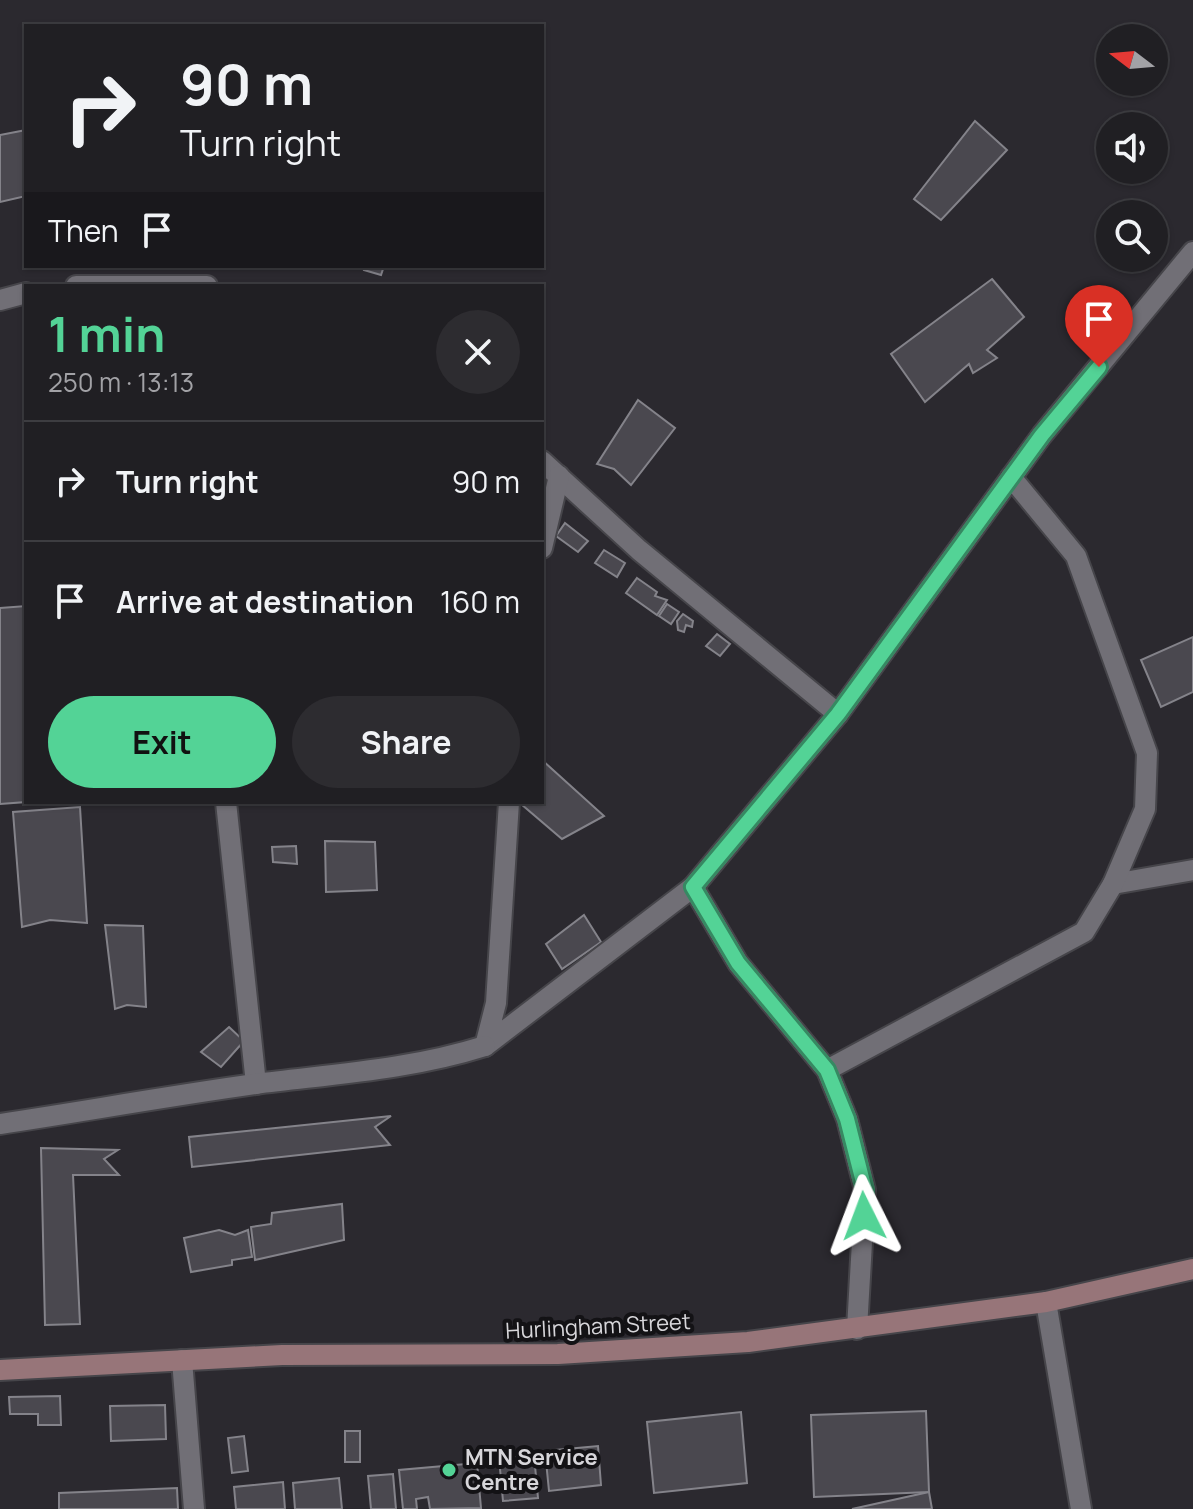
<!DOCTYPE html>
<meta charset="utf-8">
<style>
:root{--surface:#201f23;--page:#2d2c30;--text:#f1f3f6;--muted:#a2a2a6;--line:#3d3d41;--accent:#53d396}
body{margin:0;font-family:Manrope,sans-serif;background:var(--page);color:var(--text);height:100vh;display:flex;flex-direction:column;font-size:30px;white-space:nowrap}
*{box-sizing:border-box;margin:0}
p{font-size:26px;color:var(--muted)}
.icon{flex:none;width:44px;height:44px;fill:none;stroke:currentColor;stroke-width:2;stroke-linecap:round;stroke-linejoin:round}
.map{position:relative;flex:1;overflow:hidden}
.drawer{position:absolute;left:24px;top:284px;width:520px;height:520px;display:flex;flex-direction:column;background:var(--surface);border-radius:0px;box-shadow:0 2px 6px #0004,0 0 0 2px var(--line)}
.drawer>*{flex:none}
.banner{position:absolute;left:24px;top:24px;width:520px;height:244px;border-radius:0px;box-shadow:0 2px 6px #0004,0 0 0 2px var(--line);background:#201f23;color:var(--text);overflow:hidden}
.needle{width:52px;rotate:286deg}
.fabs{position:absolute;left:1096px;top:24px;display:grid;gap:16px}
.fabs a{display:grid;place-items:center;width:72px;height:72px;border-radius:50%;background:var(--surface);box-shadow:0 2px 6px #0004,0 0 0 2px var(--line);font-size:40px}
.pin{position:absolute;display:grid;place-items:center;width:68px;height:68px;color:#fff;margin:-82px -34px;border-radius:50% 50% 50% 0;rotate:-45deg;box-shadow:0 0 8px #0007}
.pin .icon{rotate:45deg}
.me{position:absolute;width:88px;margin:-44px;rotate:357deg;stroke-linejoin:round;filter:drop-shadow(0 0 6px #0008)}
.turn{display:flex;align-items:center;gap:28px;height:168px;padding:0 24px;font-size:36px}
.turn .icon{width:104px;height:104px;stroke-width:2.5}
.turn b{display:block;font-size:56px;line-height:68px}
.then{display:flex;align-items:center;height:76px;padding:0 24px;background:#0003;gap:16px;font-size:30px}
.round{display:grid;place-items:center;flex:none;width:84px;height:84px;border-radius:42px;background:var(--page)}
.head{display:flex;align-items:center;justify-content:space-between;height:136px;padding:0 24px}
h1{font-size:48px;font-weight:700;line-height:60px;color:var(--accent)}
.primary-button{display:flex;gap:16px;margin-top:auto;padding:16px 24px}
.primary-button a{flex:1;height:92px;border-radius:48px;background:var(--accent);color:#111;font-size:32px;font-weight:700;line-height:92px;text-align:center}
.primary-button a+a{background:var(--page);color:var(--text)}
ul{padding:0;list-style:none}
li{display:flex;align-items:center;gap:24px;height:120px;padding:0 24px;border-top:2px solid var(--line)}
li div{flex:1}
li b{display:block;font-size:30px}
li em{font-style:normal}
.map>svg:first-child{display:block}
.building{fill:#4a484f;stroke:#84838a;stroke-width:2}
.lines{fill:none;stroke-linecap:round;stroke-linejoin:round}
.street-casing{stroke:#46454a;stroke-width:24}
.secondary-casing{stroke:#46454a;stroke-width:24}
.street{stroke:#716f76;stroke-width:20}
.secondary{stroke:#977579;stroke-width:20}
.route-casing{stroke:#368962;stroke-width:20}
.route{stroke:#53d396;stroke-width:14}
.poi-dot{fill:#53d396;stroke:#131215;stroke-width:3}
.labels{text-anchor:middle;stroke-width:8;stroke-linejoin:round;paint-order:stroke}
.street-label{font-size:22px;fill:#d7d6da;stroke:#131215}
.poi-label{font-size:22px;font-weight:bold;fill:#d7d6da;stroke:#131215;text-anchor:start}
</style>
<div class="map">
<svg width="1193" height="1509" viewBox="0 0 1193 1509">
<rect width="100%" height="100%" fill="#2b292f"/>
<!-- building -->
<g class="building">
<path d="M975,121L1007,150L941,220L914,199Z"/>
<path d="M26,130V196L0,202V135Z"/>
<path d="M365,266H384L381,275L364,270Z"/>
<path d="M992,279L1024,317L987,350L997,358L973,373L969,364L925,402L891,354Z"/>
<path d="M638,400L675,428L631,485L614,469L597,464Z"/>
<path d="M565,523L588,541L578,552L556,536Z"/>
<path d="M604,550L625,563L617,577L595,563Z"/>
<path d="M637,578L657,592L655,596L667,600L657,615L626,593Z"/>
<path d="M667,604L679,612L671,624L659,616Z"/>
<path d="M26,606V802L0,804V608Z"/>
<path d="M683,614L693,621L692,627L686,625L684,632L678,630L677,621Z"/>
<path d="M717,634L730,644L720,656L706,646Z"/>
<path d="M1193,637V692L1161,707L1141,660Z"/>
<path d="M542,760L604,816L562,839L521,804L542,802Z"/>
<path d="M80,807L87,923L50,920L22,927L13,812Z"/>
<path d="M325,841L375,842L377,890L326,892Z"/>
<path d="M296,846L297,864L273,862L272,847Z"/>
<path d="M584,915L601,942L562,969L546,944Z"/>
<path d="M105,925L143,926L146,1007L127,1005L115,1009Z"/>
<path d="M229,1027L244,1041L221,1067L201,1052Z"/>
<path d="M391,1116L375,1127L390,1145L192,1167L189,1137Z"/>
<path d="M41,1148L118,1150L104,1159L119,1175H73L80,1324L45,1325Z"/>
<path d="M342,1204L344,1240L255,1260L251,1227L271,1224L272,1213Z"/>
<path d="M219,1230L235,1235L248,1230L252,1257L232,1260V1265L191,1272L184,1238Z"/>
<path d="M60,1396L61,1425H38V1414H10L9,1397Z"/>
<path d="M165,1405L166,1439L111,1441L110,1406Z"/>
<path d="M926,1411L929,1492L814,1497L811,1415Z"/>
<path d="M741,1412L747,1483L654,1493L647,1422Z"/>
<rect x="345" y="1431" width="15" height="31"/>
<path d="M244,1436L248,1471L232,1473L228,1438Z"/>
<path d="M598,1446L601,1485L549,1491L545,1451Z"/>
<path d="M534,1455L538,1498L503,1501L499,1458Z"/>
<path d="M477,1463L481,1508L430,1509L428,1497L416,1499L417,1509H403L399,1470Z"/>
<path d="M393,1474L396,1509H371L368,1476Z"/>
<path d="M339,1478L342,1509H295L293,1483Z"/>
<path d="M283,1482L285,1509H236L234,1487Z"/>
<path d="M177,1488L178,1509H59V1493Z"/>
<path d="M929,1492L932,1509H852Z"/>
</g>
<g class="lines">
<defs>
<g id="street">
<path d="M76,286H207"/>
<path d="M0,300L26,293"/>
<path d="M542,461L639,550L838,714"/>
<path d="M542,548L559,476"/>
<path d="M226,802L256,1084"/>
<path d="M509,802L496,1003L485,1046L693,887L838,714L1042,435L1193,252"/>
<path d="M1113,884L1193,870"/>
<path d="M693,887L738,963L827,1070L847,1119L865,1190L857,1329"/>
<path d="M827,1070L1084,932L1113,884L1145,809L1147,753L1076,556L1011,477"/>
<path d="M0,1124C85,1111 170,1096 255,1084C333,1074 409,1070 485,1046"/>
<path d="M1046,1302L1081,1509"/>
<path d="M182,1360L194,1509"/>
</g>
<path id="secondary" d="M0,1370L282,1355L558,1354L748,1342L1046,1302L1193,1269"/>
</defs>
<!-- street casing -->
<use href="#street" class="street-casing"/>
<!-- secondary casing -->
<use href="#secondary" class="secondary-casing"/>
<!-- street -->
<use href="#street" class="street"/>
<!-- secondary -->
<use href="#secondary" class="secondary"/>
</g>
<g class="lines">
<defs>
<path id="route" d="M864,1216L865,1190L847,1119L827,1070L738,963L693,887L838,714L1042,435L1099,367"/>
</defs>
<!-- route casing -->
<use href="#route" class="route-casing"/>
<!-- route -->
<use href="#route" class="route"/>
</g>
<!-- markers -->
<circle class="poi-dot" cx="449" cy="1470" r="8"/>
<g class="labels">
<!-- street labels -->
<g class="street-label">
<text transform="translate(598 1326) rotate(-3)" y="8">Hurlingham Street</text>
</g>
<!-- poi labels -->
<g class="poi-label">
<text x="465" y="1465">MTN Service<tspan x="465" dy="25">Centre</tspan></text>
</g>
</g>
</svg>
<div class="fabs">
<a><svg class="needle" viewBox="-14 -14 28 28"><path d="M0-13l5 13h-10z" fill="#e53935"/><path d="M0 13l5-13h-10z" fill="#a2a2a6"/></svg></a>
<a><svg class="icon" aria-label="sound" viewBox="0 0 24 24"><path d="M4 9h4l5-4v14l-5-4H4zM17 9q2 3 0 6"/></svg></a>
<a><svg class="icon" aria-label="search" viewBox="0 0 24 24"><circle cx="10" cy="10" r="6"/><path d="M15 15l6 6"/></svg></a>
</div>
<div class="pin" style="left:1099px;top:367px;background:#d93025"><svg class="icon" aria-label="arrive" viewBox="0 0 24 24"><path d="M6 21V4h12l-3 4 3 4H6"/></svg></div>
<svg class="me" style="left:864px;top:1216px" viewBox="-20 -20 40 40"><path d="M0-17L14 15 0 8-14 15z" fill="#53d396" stroke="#fff" stroke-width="4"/></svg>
<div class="banner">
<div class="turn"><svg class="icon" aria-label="right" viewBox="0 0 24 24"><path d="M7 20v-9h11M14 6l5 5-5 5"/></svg><div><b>90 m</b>Turn right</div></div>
<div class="then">Then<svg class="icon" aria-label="arrive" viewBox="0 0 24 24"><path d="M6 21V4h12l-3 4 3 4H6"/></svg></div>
</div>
<section class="drawer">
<div class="head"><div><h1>1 min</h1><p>250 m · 13:13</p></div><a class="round"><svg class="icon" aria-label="close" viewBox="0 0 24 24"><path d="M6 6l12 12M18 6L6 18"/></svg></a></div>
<ul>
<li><svg class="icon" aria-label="right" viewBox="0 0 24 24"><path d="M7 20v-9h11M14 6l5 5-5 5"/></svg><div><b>Turn right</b></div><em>90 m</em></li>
<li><svg class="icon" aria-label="arrive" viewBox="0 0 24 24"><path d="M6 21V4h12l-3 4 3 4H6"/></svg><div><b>Arrive at destination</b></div><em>160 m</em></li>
</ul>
<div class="primary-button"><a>Exit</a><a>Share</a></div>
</section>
</div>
